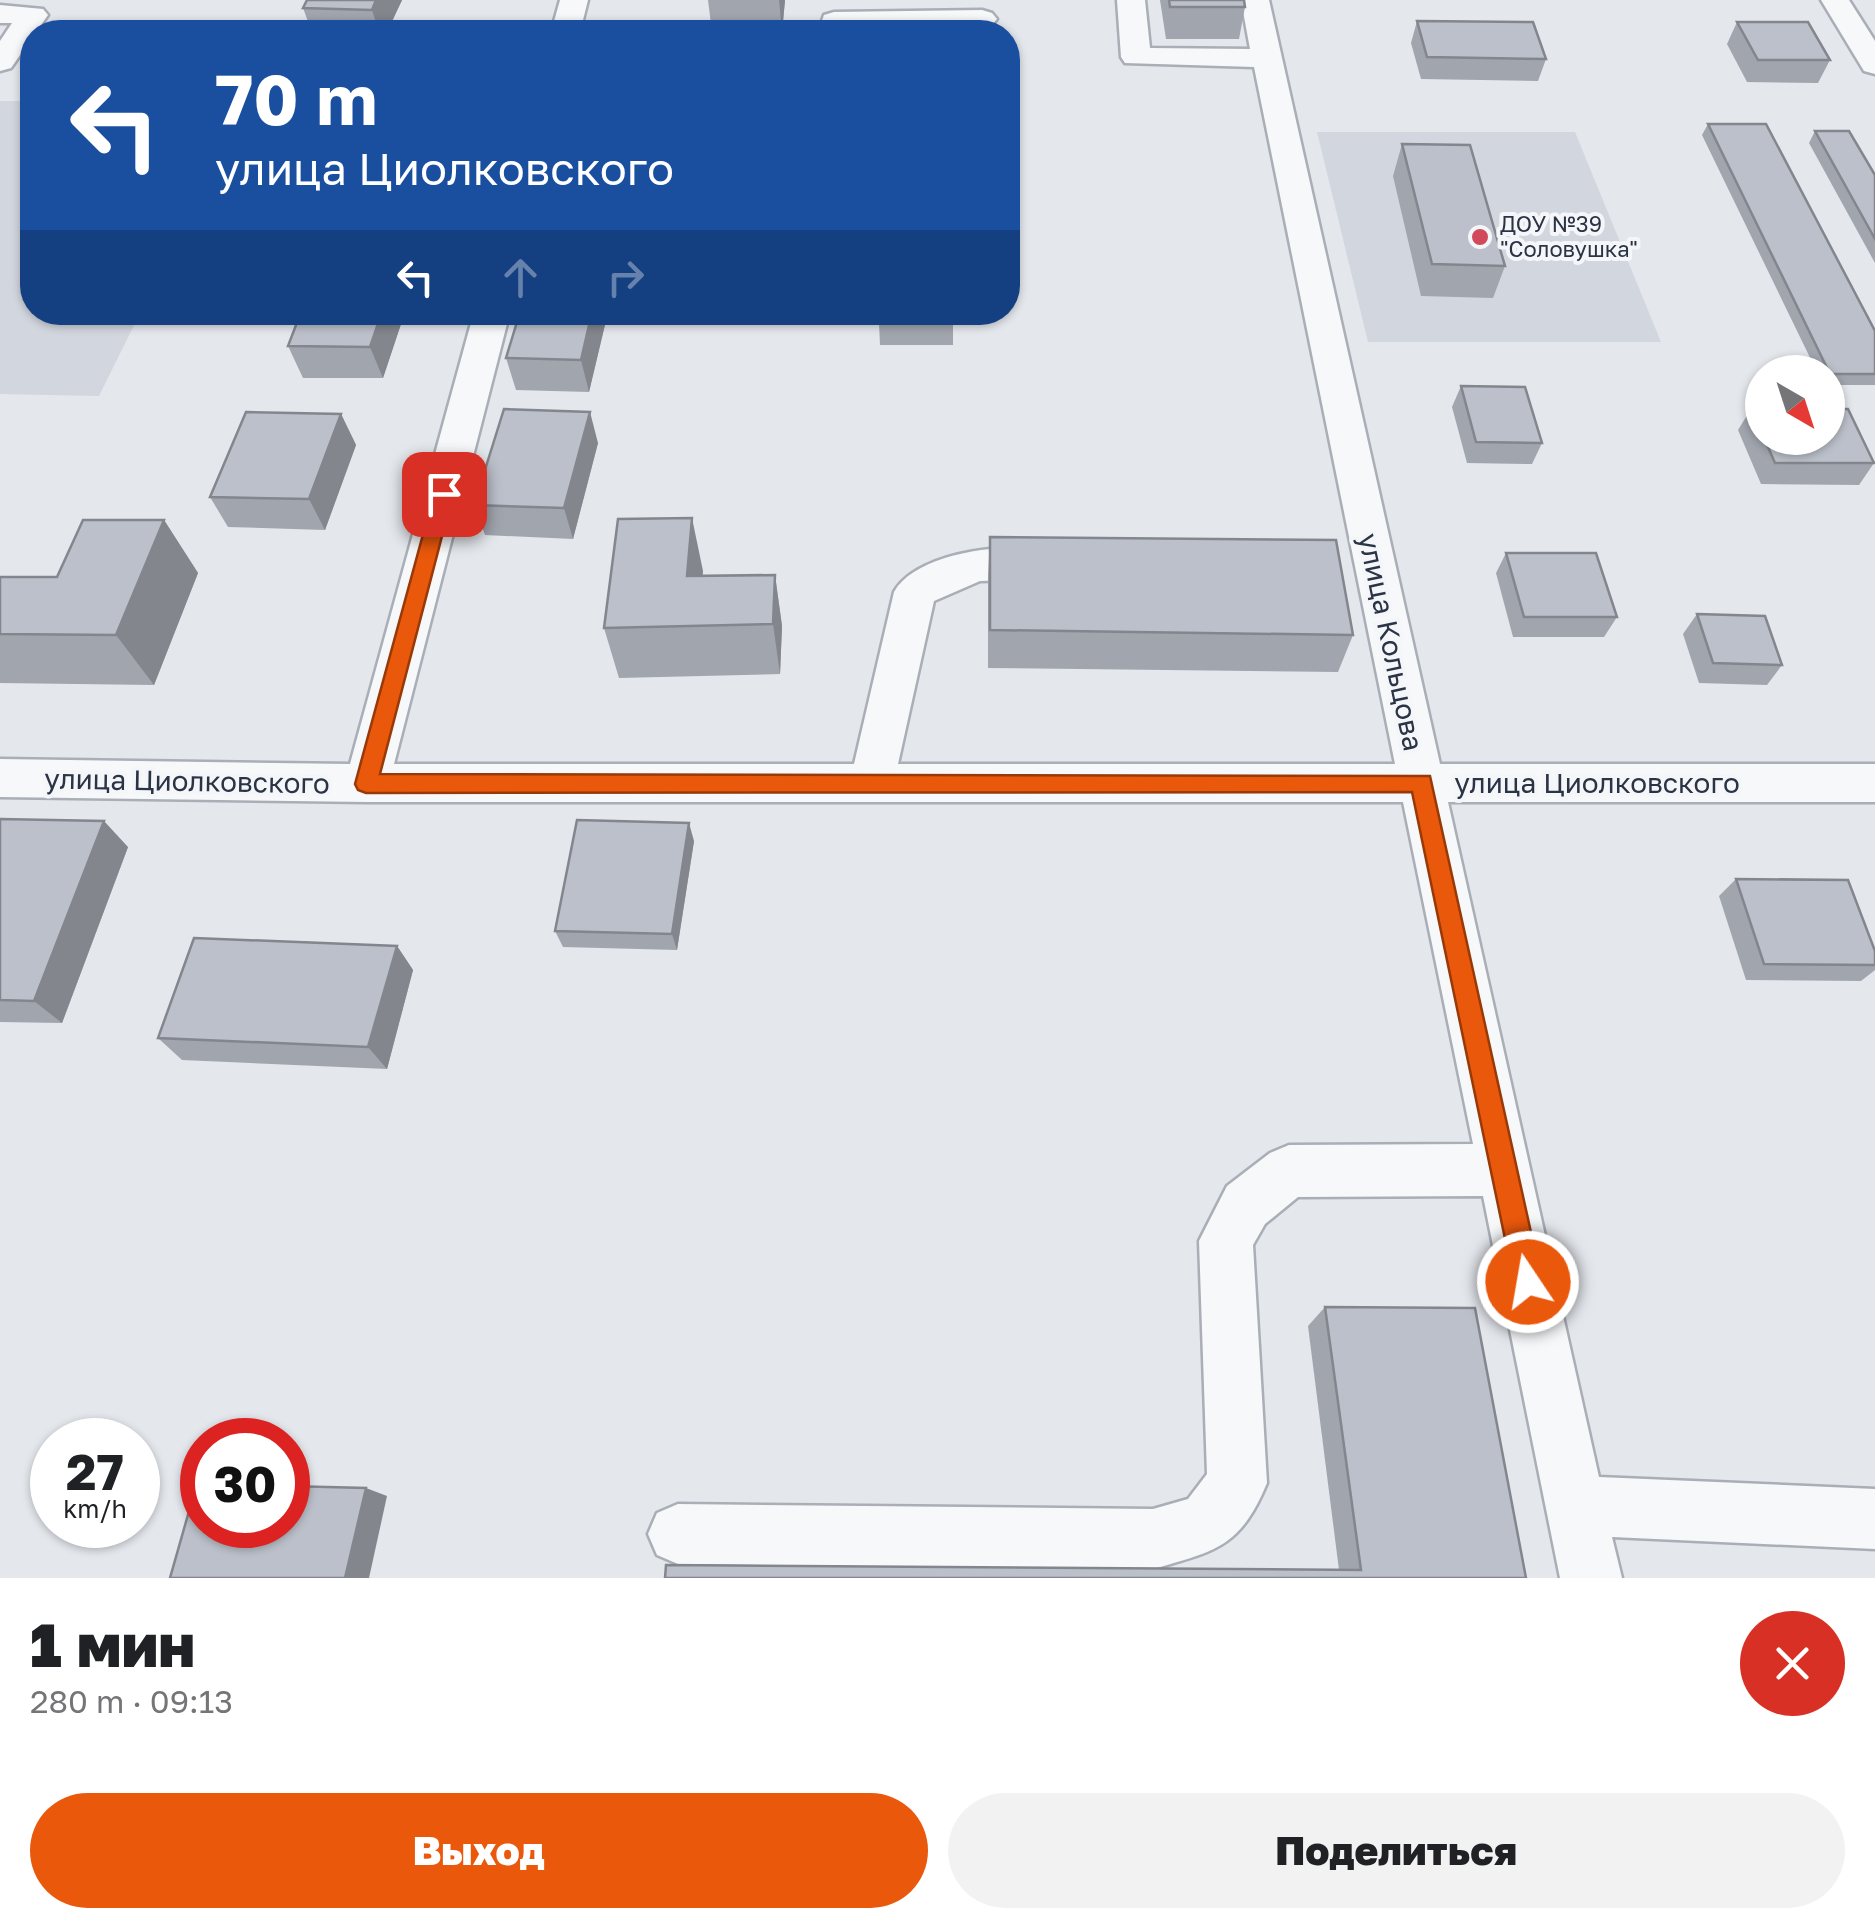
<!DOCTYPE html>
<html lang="ru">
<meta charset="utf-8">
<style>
:root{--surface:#fff;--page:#f2f2f2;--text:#202124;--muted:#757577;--accent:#ea580c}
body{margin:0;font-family:"Golos Text",sans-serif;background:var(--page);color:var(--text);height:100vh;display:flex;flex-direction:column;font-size:38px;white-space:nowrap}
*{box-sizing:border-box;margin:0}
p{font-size:32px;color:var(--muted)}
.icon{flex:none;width:55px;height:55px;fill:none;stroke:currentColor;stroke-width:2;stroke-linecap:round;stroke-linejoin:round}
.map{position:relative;height:1578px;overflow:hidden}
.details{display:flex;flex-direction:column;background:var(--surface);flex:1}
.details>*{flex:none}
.top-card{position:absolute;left:20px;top:20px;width:1000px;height:305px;border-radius:40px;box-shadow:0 2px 8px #0004;background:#1a4fa0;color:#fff;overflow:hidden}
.needle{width:65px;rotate:141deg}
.tools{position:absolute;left:1745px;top:355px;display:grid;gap:20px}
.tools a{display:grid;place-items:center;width:100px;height:100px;border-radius:50%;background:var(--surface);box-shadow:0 2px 8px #0004;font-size:50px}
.speed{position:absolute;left:30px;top:1418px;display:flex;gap:20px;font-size:50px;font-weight:700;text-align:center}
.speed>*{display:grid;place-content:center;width:130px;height:130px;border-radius:50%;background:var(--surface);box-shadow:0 2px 8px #0004;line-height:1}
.speed small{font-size:25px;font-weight:400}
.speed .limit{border:15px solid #d22;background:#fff;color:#111}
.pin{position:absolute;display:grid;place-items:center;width:85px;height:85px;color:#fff;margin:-42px;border-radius:20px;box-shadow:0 5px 15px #0006}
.me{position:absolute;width:110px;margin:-55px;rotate:348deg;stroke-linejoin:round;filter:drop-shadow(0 0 8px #0008)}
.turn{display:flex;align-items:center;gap:35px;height:210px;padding:0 30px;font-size:45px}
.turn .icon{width:130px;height:130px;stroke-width:2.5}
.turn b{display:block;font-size:70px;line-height:85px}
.lanes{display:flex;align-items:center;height:95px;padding:0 30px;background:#0003;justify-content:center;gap:50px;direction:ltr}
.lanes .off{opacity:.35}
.round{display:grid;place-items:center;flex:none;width:105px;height:105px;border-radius:52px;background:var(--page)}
.overview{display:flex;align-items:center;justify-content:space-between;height:170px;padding:0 30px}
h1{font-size:60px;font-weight:800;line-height:75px}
.cta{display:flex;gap:20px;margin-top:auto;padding:20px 30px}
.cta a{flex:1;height:115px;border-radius:60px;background:var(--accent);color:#fff;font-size:40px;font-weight:800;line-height:115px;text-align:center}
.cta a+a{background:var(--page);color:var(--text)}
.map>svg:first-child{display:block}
.built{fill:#d2d6de}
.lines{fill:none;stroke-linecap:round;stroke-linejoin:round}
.minor-casing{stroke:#a9aeb7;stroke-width:5}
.minor{fill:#f7f8fa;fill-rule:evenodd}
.wall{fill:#a1a5ae}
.shaded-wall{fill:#83868d}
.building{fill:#bbc0ca;stroke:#83868d;stroke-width:2.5}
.route{fill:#ea580c;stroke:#983908;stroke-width:2.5}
.poi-dot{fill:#d1495b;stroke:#f4f6f9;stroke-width:4}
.labels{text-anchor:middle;stroke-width:8;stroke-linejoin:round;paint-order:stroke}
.far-poi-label{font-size:22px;fill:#2b3445;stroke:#f4f6f9;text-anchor:start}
.street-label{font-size:28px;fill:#2b3445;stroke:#f4f6f9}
</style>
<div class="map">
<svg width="1875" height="1578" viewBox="0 0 1875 1578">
<rect width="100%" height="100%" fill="#e4e7ec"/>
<!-- built -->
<g class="built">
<path d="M0,101H32V312L140,313L99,396L0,394Z"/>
<path d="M1317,132H1575L1661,342H1368Z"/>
</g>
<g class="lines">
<defs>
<g id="minor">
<path d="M560,0H588L580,32H551Z"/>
<path d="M1117,0H1145L1150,48L1250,49L1241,0H1269L1440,764H1875V802H1448L1599,1477L1875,1489V1549L1612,1537L1622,1578H1560L1483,1196L1298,1197L1265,1224L1253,1245L1267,1483C1240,1548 1215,1551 1153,1569L678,1564L657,1555L648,1534L657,1513L678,1504L1153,1509L1188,1499L1207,1474L1199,1241L1227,1186L1270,1153L1289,1145L1473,1144L1403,802H367L0,797V759L350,764L474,312H510L394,764H854L894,592C918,549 1022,540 1064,553L1070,564L1064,575L1050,579L980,581L934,601L898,764H1395L1254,67L1125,63L1121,57Z"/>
<path d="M1821,0H1849L1875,41V74L1864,71Z"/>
<path d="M0,5L43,9L48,15L11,68L0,71V41L12,23H0Z"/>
<path d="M982,10L992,13L997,19L992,25L818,32L824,15L834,12Z"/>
</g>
</defs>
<!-- minor casing -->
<use href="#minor" class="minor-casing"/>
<!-- minor -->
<use href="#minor" class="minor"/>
</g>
<!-- wall -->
<g class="wall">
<path d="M307,0H402L387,32H312L303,8Z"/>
<path d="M708,0H785L782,32H712Z"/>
<path d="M1160,0H1244L1245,7L1239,39H1166Z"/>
<path d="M1417,21L1546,59L1538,81L1421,79L1411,43Z"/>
<path d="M1737,22L1830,60L1818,83L1747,82L1727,44Z"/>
<path d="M1708,124L1875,331V385H1828V372H1817L1702,135Z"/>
<path d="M1815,131L1875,175V263L1809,143Z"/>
<path d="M1402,144L1505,266L1493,298L1421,296L1393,176Z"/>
<path d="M301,312H405L383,378H303L288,346Z"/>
<path d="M520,312H608L589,392L516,390L506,358Z"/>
<path d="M953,312V345H880L879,323Z"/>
<path d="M1461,386L1542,443L1532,464L1467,463L1452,407Z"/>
<path d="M1751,409H1762V438H1828L1874,463L1859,485L1761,484L1738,430Z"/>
<path d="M341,414L356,445L325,530L228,527L210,497Z"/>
<path d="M598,443L573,539L485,535L474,505Z"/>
<path d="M164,520L198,573L154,685L0,683V577H57Z"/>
<path d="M990,537L1353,635L1338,672L988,668V575Z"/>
<path d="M1506,553L1617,617L1604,637H1513L1496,573Z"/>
<path d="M703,571L702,576L775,575L782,626L780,674L619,678L604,628Z"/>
<path d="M1697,614L1782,665L1767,685L1699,683L1683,634Z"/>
<path d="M0,819L128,847L62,1023L0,1022Z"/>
<path d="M694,841L677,950L563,947L555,931Z"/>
<path d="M1736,879L1875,951V970L1861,981L1746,980L1719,896Z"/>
<path d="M397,946L413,970L387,1069L182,1060L158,1038Z"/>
<path d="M1325,1307L1526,1578L1339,1570L1308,1326Z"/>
</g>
<!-- shaded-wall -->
<g class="shaded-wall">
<path d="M376,0H402L387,32H379L372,10Z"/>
<path d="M779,0H785L782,32Z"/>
<path d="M382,312H405L383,378L370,347Z"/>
<path d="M592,312H608L589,392L581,360Z"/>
<path d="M590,412L598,443L573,539L564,508Z"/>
<path d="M341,414L356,445L325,530L309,499Z"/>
<path d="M692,518L703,571L698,628L687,576Z"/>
<path d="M164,520L198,573L154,685L116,635Z"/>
<path d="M775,575L782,626L780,674L773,624Z"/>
<path d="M104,821L128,847L62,1023L34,1001Z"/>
<path d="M689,823L694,841L677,950L672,934Z"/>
<path d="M397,946L413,970L387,1069L368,1047Z"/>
<path d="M366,1488L387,1496L369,1578H345Z"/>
</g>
<!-- building -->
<g class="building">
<path d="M307,0H376L372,10L303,8Z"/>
<path d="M1169,0H1244L1245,7H1170Z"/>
<path d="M1417,21L1533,22L1546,59L1427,57Z"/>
<path d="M1737,22H1808L1830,60H1758Z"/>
<path d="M1708,124H1766L1875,331V374H1830Z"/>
<path d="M1815,131H1849L1875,175V239Z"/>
<path d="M1402,144L1470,145L1505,266L1432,264Z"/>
<path d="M301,312H382L370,347L288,346Z"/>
<path d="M520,312H592L581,360L506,358Z"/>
<path d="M880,312H953V323H879Z"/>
<path d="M1461,386L1525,387L1542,443L1476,442Z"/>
<path d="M504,409L590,412L564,508L474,505Z"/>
<path d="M1751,409H1762V435Z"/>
<path d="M1828,409H1848L1874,463H1775L1764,438H1828Z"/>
<path d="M246,412L341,414L309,499L210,497Z"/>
<path d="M692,518L687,576L775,575L773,624L604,628L618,519Z"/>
<path d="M83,520H164L116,635L0,634V577H57Z"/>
<path d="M990,537L1336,540L1353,635L990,630Z"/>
<path d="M1506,553H1596L1617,617H1524Z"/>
<path d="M1697,614L1765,616L1782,665L1713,663Z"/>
<path d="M0,819L104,821L34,1001L0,1000Z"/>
<path d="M577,820L689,823L672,934L555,931Z"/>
<path d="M1736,879L1848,880L1875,951V965L1764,964Z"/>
<path d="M194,938L397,946L368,1047L158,1038Z"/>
<path d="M1325,1307L1475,1308L1526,1578H665L666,1565L1361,1570Z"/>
<path d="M197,1483H202V1525H288V1486L366,1488L345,1578H170Z"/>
</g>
<!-- route -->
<path class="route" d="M444,486L453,494L380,774L1430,776L1542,1282L1538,1291L1528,1295L1518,1291L1514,1282L1412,792L366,793L358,790L355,784L434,494Z"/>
<!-- markers -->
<circle class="poi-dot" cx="1480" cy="237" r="10"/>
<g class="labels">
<!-- far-poi labels -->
<g class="far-poi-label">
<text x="1500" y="232">ДОУ №39<tspan x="1500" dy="25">"Соловушка"</tspan></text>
</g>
<!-- street labels -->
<g class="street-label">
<text transform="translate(1391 642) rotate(78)" y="10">улица Кольцова</text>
<text transform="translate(187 781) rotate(1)" y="10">улица Циолковского</text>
<text x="1597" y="793">улица Циолковского</text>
</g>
</g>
</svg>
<div class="tools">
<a><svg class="needle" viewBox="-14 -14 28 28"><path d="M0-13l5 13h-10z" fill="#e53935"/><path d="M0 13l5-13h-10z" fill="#757577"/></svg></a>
</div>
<div class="speed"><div>27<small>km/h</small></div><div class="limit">30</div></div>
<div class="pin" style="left:444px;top:494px;background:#d93025"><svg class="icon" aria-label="arrive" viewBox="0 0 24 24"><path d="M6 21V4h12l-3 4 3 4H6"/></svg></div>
<svg class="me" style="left:1528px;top:1282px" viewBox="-20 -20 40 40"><circle r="17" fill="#ea580c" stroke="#fff" stroke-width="3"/><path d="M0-11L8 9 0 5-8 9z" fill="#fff"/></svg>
<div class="top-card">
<div class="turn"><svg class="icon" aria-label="left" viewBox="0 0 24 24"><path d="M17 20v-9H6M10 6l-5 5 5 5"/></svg><div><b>70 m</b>улица Циолковского</div></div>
<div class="lanes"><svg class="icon" aria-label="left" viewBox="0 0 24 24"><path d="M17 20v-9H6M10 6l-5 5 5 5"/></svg><svg class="icon off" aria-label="ahead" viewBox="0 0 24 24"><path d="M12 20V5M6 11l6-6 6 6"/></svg><svg class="icon off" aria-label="right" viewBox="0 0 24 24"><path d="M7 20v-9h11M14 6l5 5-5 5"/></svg></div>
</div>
</div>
<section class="details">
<div class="overview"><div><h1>1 мин</h1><p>280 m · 09:13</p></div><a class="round" style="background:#d93025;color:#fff"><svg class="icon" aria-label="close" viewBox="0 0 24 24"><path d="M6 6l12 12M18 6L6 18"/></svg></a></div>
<div class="cta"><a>Выход</a><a>Поделиться</a></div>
</section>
